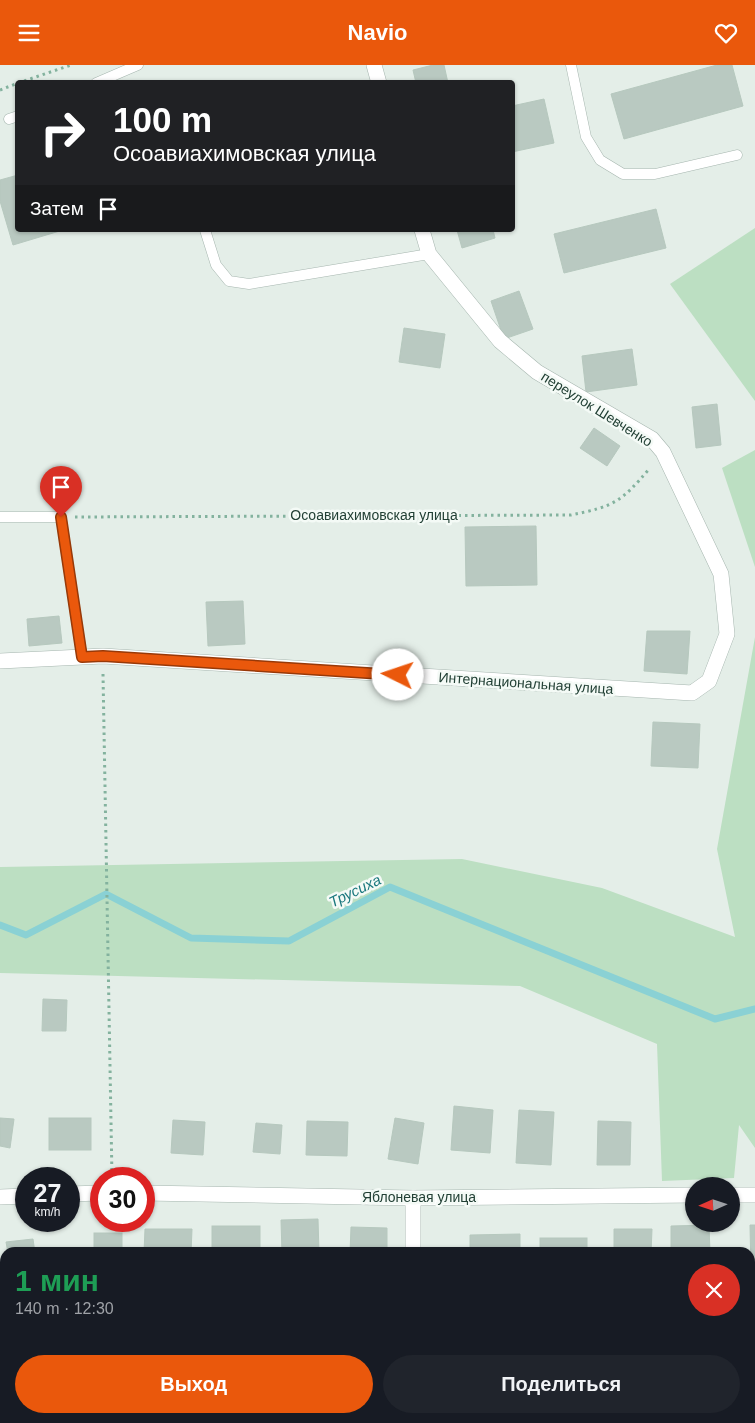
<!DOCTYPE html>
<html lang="ru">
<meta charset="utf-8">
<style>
:root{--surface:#171b24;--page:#20242c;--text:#f1f3f6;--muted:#9ea1a6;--accent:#ea580c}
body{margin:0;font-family:Helvetica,sans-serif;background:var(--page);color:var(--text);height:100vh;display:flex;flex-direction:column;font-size:19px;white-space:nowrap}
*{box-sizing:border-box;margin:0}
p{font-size:16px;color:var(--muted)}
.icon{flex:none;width:28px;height:28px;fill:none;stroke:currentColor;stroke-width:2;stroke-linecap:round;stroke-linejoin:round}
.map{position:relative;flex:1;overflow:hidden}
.sheet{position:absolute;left:0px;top:1182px;width:755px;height:176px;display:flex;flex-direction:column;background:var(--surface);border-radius:15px 15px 0 0;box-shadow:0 1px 4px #0004}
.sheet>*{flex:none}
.guide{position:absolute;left:15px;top:15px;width:500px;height:152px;border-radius:5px;box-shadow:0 1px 4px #0004;background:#202124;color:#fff;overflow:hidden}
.needle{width:32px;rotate:267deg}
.tools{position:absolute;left:685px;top:1112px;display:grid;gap:10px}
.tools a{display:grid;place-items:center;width:55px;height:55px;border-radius:50%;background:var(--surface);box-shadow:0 1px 4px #0004;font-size:25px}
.speed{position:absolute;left:15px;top:1102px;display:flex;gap:10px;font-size:25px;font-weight:700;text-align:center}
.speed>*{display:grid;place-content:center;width:65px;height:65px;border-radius:50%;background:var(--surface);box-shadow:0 1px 4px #0004;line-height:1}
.speed small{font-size:12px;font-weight:400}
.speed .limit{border:8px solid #d22;background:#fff;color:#111}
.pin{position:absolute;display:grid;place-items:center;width:42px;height:42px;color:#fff;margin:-51px -21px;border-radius:50% 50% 50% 0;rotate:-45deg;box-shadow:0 0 5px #0007}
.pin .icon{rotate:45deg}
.me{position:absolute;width:55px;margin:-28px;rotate:274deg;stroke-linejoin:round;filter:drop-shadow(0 0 4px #0008)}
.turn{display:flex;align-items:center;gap:18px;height:105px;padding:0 15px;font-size:22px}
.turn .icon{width:65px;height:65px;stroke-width:2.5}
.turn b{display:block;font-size:35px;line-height:42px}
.then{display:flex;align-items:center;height:48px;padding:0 15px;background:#0003;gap:10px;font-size:19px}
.round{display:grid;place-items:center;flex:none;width:52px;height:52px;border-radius:26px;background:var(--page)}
.head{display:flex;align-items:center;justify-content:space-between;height:85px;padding:0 15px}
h1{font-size:30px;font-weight:600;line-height:38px;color:#1e9e55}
.action{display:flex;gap:10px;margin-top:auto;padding:10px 15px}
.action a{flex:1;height:58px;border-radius:30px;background:var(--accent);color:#fff;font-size:20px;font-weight:600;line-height:58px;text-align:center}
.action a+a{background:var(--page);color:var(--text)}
header{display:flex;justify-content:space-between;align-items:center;height:65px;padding:0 15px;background:var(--accent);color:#fff;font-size:22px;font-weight:600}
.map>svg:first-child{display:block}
.green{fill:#bcdfc2}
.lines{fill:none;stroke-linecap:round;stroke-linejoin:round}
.stream{stroke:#8ad1d4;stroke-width:7}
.building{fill:#b9c9c1;stroke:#b6c8be}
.service-casing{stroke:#a6b6af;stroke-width:11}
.minor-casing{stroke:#a6b6af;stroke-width:16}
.path{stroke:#83b29e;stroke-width:3;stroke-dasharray:2.5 4;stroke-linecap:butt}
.service{stroke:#fff;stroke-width:10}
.minor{stroke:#fff;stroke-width:15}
.route-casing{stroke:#983908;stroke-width:12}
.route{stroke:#ea580c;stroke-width:9}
.labels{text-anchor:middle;stroke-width:5;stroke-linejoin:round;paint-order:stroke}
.street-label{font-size:14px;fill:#224035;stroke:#f4faf6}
.water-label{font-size:15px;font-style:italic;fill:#1a787e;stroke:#f4faf6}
</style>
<header><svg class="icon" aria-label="menu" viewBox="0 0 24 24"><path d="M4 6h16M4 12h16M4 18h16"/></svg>Navio<svg class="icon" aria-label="heart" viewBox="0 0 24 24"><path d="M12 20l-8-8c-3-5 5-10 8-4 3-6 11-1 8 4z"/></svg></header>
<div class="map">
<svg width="755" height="1358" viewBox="0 0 755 1358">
<rect width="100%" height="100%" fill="#e4eee8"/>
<!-- green -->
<g class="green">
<path d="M755,163V336L670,219Z"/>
<path d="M755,385V502L722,403Z"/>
<path d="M755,572V1083L739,1060L734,1113L662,1116L657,979L520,921L0,908V802L462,794L602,823L735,872L717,784Z"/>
</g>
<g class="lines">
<!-- stream -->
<path class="stream" d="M0,860L26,870L106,829L191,873L289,876L390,822L715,954L755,944"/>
</g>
<!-- building -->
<g class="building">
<path d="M433,0H444L448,18H416L413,5Z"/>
<path d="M717,0H732L743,41L624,74L611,29Z"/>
<path d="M544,34L554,78L512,87V41Z"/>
<path d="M18,110V165H63L13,180L0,136V115Z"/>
<path d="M656,144L666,183L564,208L554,169Z"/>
<path d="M457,165H493L495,173L462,183Z"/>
<path d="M519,226L533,264L504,274L491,236Z"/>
<path d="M404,263L445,269L440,303L399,297Z"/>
<path d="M632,284L637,320L586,327L582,291Z"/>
<path d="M717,339L721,380L696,383L692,342Z"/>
<path d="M594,363L620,381L607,401L580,383Z"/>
<path d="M536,461L537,520L466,521L465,462Z"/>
<path d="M243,536L245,579L208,581L206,537Z"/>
<path d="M59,551L62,578L29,581L27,554Z"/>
<path d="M647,566H690L687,609L644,606Z"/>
<path d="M653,657L700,659L698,703L651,701Z"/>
<path d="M43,934L67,935L66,966H42Z"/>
<path d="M454,1041L493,1045L490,1088L451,1085Z"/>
<path d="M519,1045L554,1047L551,1100L516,1098Z"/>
<path d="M0,1053L14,1054L10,1083L0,1081Z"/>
<rect x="49" y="1053" width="42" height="32"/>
<path d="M395,1053L424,1058L418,1099L388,1094Z"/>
<path d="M173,1055L205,1057L203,1090L171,1088Z"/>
<path d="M307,1056L348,1057L347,1091L306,1090Z"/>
<path d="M598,1056L631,1057L630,1100H597Z"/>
<path d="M256,1058L282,1060L280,1089L253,1087Z"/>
<path d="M318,1154L319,1188H282L281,1155Z"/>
<path d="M709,1160L710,1188H671V1161Z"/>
<path d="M750,1160H755V1206H751Z"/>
<rect x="212" y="1161" width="48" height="27"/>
<path d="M351,1162L387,1163V1188H350Z"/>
<path d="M145,1164H192L191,1188H144Z"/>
<path d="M614,1164H652L651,1188H614Z"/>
<rect x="94" y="1168" width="28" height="20"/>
<path d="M520,1169V1188H470V1170Z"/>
<rect x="540" y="1173" width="47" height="15"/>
<path d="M33,1174L35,1188H8L6,1177Z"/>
<path d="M97,1354H122L123,1358H76Z"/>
<path d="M237,1354H275V1358L237,1357Z"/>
<path d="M500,1354V1358H464V1356Z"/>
<rect x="716" y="1354" width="32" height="4"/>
</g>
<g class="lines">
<defs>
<g id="service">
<path d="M571,0L586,72L600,95L623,109H655L737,90"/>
<path d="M96,18L138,0"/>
<path d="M9,54L18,51"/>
<path d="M205,165L216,200L229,216L249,219L429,189"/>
<path d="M0,452H61L82,592"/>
</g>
<g id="minor">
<path d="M374,0L379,18"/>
<path d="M0,596L103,591L692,628L709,616L727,569L721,509L663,387L652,374L537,307L500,276L429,189L422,165"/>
<path d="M144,1128L413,1133L694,1130"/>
<path d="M69,1129L101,1128"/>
<path d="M731,1130H755"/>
<path d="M0,1132L26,1131"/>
<path d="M413,1133V1188"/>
<path d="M414,1354V1358"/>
</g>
</defs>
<!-- service casing -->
<use href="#service" class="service-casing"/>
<!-- minor casing -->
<use href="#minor" class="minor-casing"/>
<!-- path -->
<g class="path">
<path d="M18,18L71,0"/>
<path d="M0,25L18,18"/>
<path d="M75,452L571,450C615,441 621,437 650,403"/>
<path d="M103,609L112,1113"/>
</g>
<!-- service -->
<use href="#service" class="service"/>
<!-- minor -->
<use href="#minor" class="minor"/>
</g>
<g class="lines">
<defs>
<path id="route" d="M61,452L82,592L103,591L398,610"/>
</defs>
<!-- route casing -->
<use href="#route" class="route-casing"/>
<!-- route -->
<use href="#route" class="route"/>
</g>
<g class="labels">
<!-- street labels -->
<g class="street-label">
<text transform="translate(597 344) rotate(32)" y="5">переулок Шевченко</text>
<text x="374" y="455">Осоавиахимовская улица</text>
<text transform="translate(526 618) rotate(4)" y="5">Интернациональная улица</text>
<text x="419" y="1137">Яблоневая улица</text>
</g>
<!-- water labels -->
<g class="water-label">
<text transform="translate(355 826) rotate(-26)" y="5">Трусиха</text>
</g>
</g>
</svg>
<div class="tools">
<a><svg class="needle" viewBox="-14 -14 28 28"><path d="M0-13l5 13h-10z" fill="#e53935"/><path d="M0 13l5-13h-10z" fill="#9ea1a6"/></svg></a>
</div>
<div class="speed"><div>27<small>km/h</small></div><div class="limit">30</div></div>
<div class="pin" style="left:61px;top:452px;background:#d93025"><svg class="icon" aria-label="arrive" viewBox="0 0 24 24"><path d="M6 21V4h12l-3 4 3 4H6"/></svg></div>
<svg class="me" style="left:398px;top:610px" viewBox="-20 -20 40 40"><circle r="19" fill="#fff"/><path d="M0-13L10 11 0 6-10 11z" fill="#ea580c"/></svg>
<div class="guide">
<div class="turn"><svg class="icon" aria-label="right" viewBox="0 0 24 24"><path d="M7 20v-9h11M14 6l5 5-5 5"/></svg><div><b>100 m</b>Осоавиахимовская улица</div></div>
<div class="then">Затем<svg class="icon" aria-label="arrive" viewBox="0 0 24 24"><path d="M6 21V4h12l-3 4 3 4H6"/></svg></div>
</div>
<section class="sheet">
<div class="head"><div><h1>1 мин</h1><p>140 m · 12:30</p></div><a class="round" style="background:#d93025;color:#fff"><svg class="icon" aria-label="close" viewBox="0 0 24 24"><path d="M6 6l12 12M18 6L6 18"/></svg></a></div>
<div class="action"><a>Выход</a><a>Поделиться</a></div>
</section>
</div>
